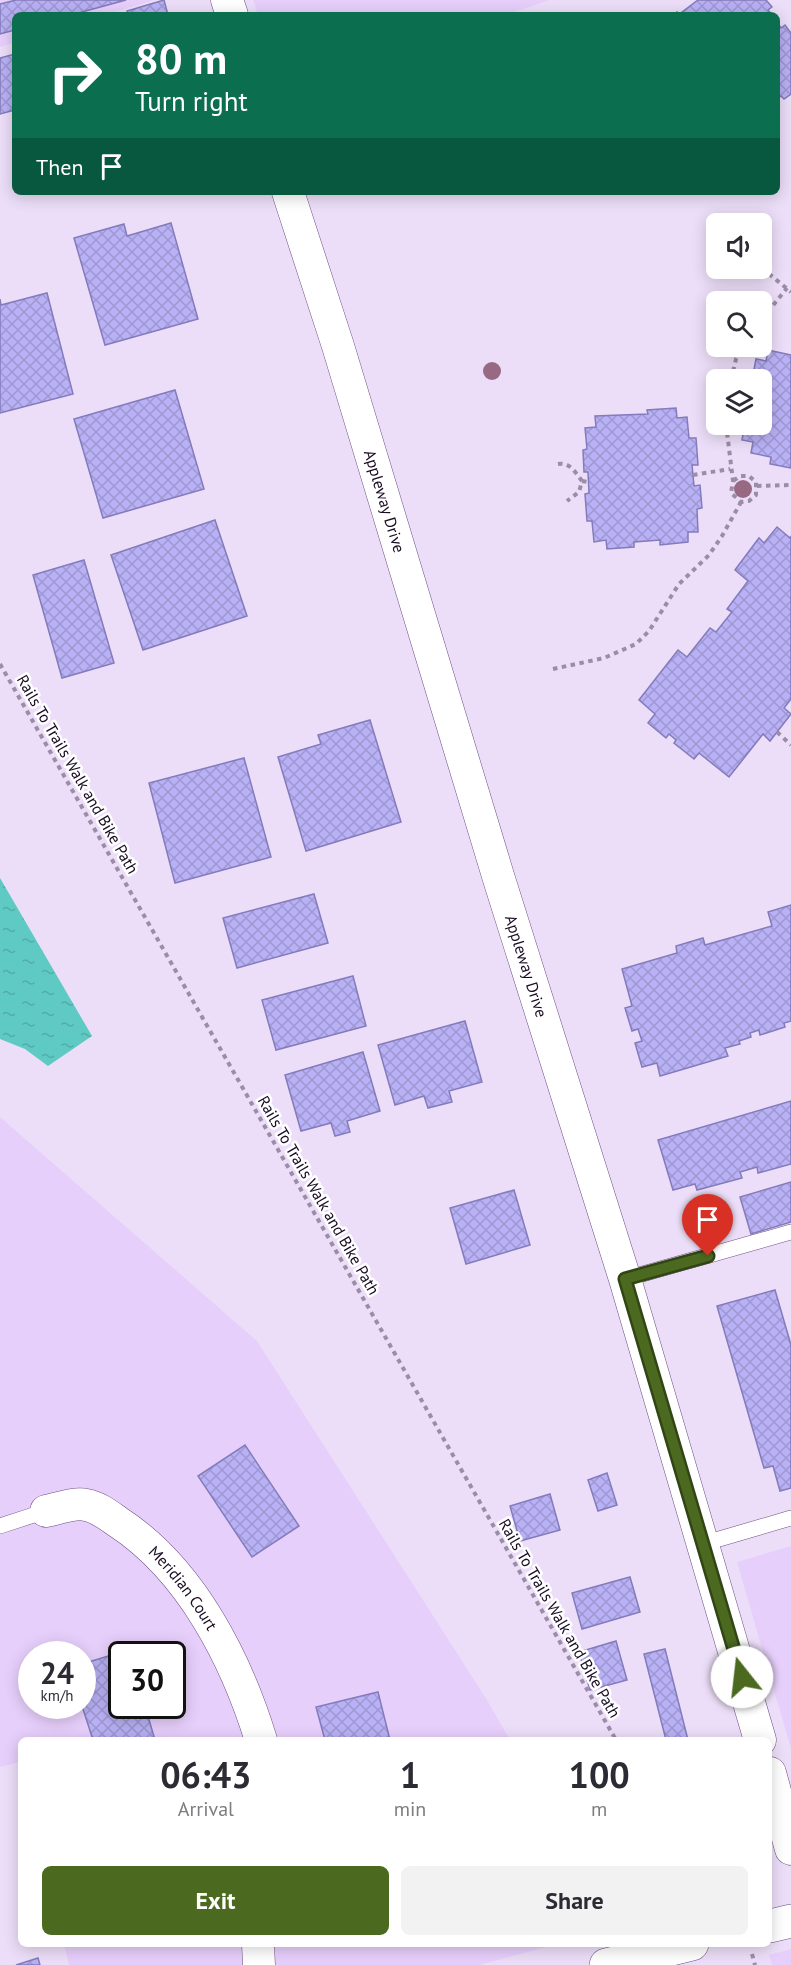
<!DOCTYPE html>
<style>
:root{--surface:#fff;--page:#f2f2f3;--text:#2b2b33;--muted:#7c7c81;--accent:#4b6a20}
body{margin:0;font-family:"PT Sans",sans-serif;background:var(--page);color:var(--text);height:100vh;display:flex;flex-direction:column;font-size:22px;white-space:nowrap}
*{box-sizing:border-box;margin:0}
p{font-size:20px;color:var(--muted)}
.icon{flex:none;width:33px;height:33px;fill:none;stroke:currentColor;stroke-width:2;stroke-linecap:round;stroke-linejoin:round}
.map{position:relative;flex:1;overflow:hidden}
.side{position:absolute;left:18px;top:1737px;width:754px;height:210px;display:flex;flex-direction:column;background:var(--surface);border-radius:9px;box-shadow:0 3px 15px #0003}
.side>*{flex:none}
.hud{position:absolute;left:12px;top:12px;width:768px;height:183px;border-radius:9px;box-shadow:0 3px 15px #0003;background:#0b6e4f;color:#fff;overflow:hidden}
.tools{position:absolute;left:706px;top:213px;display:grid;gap:12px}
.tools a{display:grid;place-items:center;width:66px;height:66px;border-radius:9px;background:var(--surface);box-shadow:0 3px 15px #0003;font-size:30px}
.speed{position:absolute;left:18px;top:1641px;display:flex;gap:12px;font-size:30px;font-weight:700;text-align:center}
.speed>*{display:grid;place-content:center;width:78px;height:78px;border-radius:50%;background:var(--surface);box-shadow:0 3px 15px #0003;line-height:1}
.speed small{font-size:15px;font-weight:400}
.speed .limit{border:3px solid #111;border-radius:9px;background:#fff;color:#111}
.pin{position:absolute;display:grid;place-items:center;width:51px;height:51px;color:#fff;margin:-62px -26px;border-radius:50% 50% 50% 0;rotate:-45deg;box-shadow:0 0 6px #0007}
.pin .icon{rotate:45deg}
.me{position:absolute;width:66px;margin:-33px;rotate:344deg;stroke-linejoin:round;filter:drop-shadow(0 0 4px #0008)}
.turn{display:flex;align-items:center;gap:21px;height:126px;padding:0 24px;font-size:27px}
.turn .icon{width:78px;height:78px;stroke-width:2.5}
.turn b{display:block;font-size:42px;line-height:51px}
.then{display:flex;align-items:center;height:57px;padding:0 24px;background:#0003;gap:12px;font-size:22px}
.eta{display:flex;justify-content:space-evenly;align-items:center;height:102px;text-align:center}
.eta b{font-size:36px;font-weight:700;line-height:42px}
.primary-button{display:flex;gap:12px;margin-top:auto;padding:12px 24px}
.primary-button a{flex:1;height:69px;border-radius:9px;background:var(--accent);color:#fff;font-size:24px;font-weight:700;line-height:69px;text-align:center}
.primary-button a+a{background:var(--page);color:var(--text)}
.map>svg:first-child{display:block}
.built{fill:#e7cffb;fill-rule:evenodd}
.water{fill:url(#water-ripples)}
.building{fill:url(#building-cross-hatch);stroke:#837bbb;stroke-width:1.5}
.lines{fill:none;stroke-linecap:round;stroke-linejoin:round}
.service-casing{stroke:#6d4d85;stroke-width:16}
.minor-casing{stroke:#6d4d85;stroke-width:33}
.tertiary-casing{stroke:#6d4d85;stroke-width:34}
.path{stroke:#9b8da6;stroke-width:4;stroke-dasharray:4.5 4.5;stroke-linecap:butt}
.service{stroke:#fff;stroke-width:15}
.minor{stroke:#fff;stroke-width:32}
.tertiary{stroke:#fff;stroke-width:33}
.tree{fill:#986982}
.route-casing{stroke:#314515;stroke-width:15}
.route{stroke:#4b6a20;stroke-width:10}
.labels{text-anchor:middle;stroke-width:5;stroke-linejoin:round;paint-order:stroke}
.street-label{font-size:16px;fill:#180b22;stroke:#fff}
</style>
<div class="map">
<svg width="791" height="1965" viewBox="0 0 791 1965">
<defs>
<pattern id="water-ripples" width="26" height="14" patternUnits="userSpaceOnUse" patternTransform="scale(1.5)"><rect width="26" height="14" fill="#5fcac3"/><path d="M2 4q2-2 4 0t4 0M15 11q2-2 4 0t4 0" fill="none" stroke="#52aca7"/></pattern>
<pattern id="building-cross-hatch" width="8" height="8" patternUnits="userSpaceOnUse" patternTransform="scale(1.5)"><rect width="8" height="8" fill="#b9b1f5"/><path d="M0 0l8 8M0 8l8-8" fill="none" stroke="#9e97d2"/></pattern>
</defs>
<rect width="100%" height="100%" fill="#ecdef8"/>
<!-- built -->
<g class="built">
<path d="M0,0H154L105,15H15V42L0,47Z"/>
<path d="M253,0H550L505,15H258Z"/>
<path d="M0,1117L257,1341L487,1700L510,1740H21V1770L19,1762L0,1767ZM32,1654H82V1706H32ZM122,1654H172V1706H122Z"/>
<path d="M791,1546V1749L737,1562Z"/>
<path d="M64,1944H557L479,1965H69Z"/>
<path d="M791,1949V1965H772L769,1955Z"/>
</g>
<!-- water -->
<path class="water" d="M0,878L92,1036L48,1066L25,1049L0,1039Z"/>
<!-- building -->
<g class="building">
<path d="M16,0H126L71,15H15V30L0,34V4Z"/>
<path d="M164,0L168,15H128L127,11Z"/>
<path d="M698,0H766L772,7L768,10L772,15H673L677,12L678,15Z"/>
<path d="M777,22L781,28L785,25L791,33V94L784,99L781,96L777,99Z"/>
<path d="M15,54V110L0,114V58Z"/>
<path d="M171,223L198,319L105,345L74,238L124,224L127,236Z"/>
<path d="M47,293L73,394L0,413V299L1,305Z"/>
<path d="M768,350L791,355V468L770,464L771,457L751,453L753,442L742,440L745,424H762V380H752L756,359L766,361Z"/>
<path d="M175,390L204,489L103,518L74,419Z"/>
<path d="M676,408L677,418L687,417L689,438H696L698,465H692L694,486L700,485L702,508L697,509L698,532H688V542L660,545V540L634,542V547L607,549L606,540L594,542L592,521H587L585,494L589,493L588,472H584L583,450L587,449L585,428L596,427L595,416L648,414L647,410Z"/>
<path d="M215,520L247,616L143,650L111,555Z"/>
<path d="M777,527L790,538L791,536V699L784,708L791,714L770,741L763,734L729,777L699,753L694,759L674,743L676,740L669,734L666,738L648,723L655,714L639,700L678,650L687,657L710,628L716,632L732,612L727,609L748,581L735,570L759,538L764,543Z"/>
<path d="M84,560L114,663L62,678L33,575Z"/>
<path d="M370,720L401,822L306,851L278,757L321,744L318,735Z"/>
<path d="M244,758L271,857L175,883L149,783Z"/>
<path d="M314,894L328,943L237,968L223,918Z"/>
<path d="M791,905V1021L784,1023L785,1027L760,1035L759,1030L750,1033L751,1037L739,1041L740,1044L725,1048L728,1056L660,1076L657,1063L642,1067L635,1043L642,1041L638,1029L632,1031L625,1008L632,1006L622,969L677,953L676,946L703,938L705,945L772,926L768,912Z"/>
<path d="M353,976L366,1026L276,1050L262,1000Z"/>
<path d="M465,1021L482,1082L449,1091L452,1102L428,1108L424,1096L395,1105L378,1045Z"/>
<path d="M363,1052L380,1111L347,1121L350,1132L335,1136L331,1123L301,1131L285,1075Z"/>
<path d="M791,1101V1164L758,1173L757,1167L740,1172L742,1178L697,1190L695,1184L673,1190L658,1140Z"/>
<path d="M791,1182V1222L751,1234L740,1197Z"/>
<path d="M514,1190L530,1245L466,1264L450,1208Z"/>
<path d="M775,1290L791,1345V1488L780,1491L773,1466L764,1468L717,1306Z"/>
<path d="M245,1445L299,1526L252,1557L198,1476Z"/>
<path d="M607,1473L617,1505L598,1511L588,1480Z"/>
<path d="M550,1494L560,1530L520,1541L510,1506Z"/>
<path d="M630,1577L640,1612L582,1629L572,1593Z"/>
<path d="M616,1641L627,1680L590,1690L579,1652Z"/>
<path d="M665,1649L688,1740H666L644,1654Z"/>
<path d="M128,1650L129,1654H122V1706H145L155,1740H93L82,1706V1664Z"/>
<path d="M378,1692L390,1740H325L316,1707Z"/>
<path d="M38,1958L40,1965H16Z"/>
</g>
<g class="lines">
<defs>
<g id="service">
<path d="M625,1279L791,1232"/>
<path d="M0,1526L46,1511"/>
<path d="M702,1544L791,1518"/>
</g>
<g id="minor">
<path d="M227,0L232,15"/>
<path id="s1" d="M288,192L338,346L499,879L625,1279L760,1740"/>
<path id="s2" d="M46,1511C57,1509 75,1502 86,1505C98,1507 108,1515 118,1522C191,1570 236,1659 261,1740"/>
<path d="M770,1773L791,1849"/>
<path d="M258,1944L259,1965"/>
</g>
<g id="tertiary">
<path d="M770,1926L791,1921"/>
<path d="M606,1965L692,1944"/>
</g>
</defs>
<!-- service casing -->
<use href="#service" class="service-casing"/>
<!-- minor casing -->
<use href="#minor" class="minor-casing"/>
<!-- tertiary casing -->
<use href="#tertiary" class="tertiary-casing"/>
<!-- path -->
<g class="path">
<path d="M762,268L791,292"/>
<path d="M762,319L787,288"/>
<path d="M731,380L736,359L742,346"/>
<path d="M726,424L733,481L731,493L741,502L749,501L756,495V482L749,476H740L733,481"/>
<path d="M558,464C570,462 575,472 582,481L579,492L567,501"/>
<path d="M693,475L730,469"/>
<path d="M582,481L588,482"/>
<path d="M757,486L791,485"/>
<path d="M0,664L616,1740"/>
<path d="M553,669L604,658L636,644L649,631L679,584L709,555L722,536L741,502"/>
<path d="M777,732L791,745"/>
<path d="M752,1954L755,1965"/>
</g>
<!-- service -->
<use href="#service" class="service"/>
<!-- minor -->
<use href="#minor" class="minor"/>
<!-- tertiary -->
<use href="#tertiary" class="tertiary"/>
</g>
<!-- trees -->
<g class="tree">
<circle cx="492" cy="371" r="9"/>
<circle cx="743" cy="489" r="9"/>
</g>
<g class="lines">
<defs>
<path id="route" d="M708,1256L625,1279L742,1677"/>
</defs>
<!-- route casing -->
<use href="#route" class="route-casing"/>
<!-- route -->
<use href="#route" class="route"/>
</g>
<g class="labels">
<!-- street labels -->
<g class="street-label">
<text dy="6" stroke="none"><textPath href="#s1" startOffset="324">Appleway Drive</textPath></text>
<text transform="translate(78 774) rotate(60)" y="6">Rails To Trails Walk and Bike Path</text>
<text dy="6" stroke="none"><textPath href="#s1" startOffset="810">Appleway Drive</textPath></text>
<text transform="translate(319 1195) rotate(60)" y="6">Rails To Trails Walk and Bike Path</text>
<text dy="6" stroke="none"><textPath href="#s2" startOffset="171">Meridian Court</textPath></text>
<text transform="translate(560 1618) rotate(60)" y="6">Rails To Trails Walk and Bike Path</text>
</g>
</g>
</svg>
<div class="tools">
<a><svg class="icon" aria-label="sound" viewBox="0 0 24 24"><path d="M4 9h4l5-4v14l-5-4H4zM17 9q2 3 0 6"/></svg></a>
<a><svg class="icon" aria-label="search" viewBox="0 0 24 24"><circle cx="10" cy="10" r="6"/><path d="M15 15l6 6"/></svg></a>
<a><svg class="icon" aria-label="layers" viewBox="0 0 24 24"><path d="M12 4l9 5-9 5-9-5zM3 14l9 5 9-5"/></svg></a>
</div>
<div class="speed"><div>24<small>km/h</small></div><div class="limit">30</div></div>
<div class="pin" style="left:708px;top:1256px;background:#d93025"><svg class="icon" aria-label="arrive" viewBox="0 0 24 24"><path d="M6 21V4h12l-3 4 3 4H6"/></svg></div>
<svg class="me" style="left:742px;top:1677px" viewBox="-20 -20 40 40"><circle r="19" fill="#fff"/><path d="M0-13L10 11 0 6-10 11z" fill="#4b6a20"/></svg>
<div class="hud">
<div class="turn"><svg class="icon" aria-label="right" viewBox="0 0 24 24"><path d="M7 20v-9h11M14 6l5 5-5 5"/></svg><div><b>80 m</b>Turn right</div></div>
<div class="then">Then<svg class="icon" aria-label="arrive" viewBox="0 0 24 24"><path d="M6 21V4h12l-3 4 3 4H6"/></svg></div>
</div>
<section class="side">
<div class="eta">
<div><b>06:43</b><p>Arrival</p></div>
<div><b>1</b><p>min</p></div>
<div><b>100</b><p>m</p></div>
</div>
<div class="primary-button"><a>Exit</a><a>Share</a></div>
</section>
</div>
